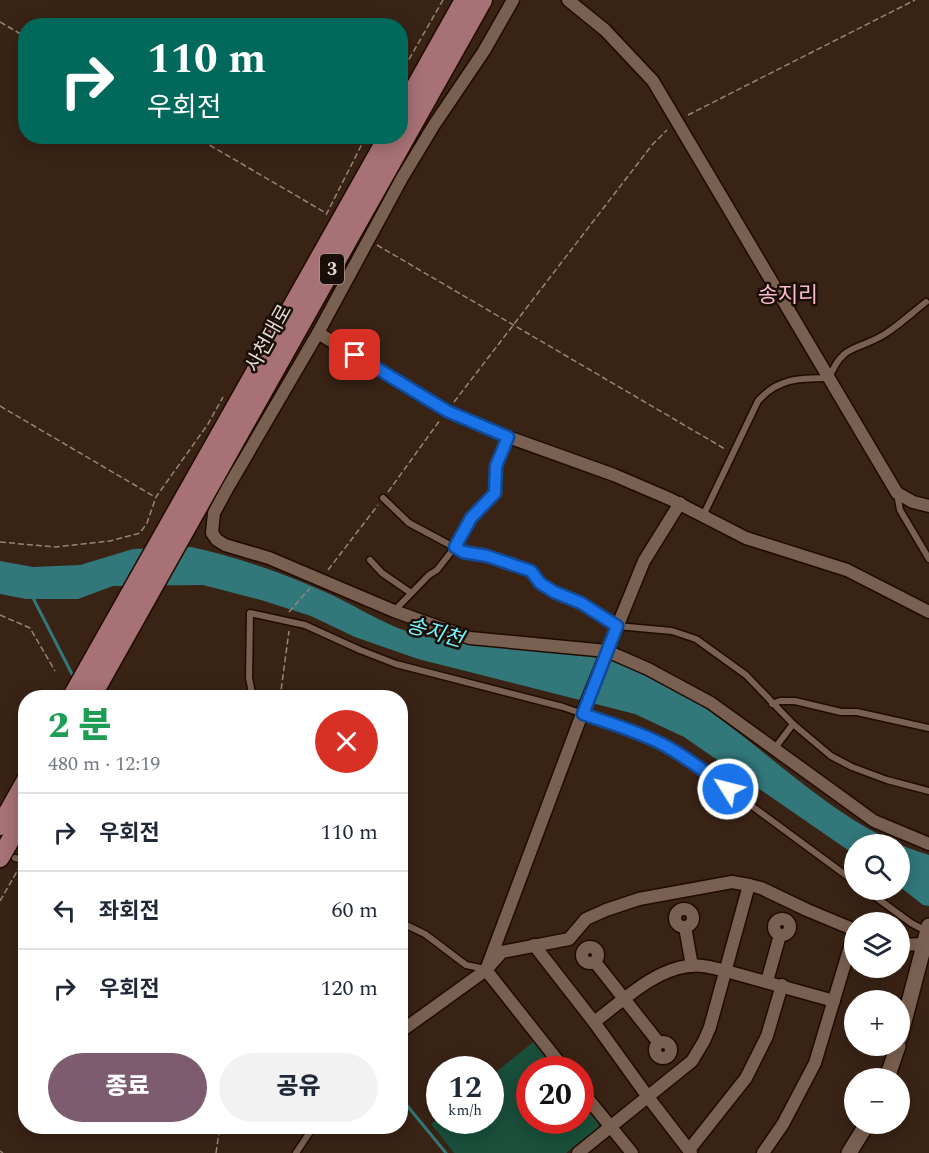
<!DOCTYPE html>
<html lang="ko">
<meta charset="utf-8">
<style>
:root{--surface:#fff;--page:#f2f2f3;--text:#1f2937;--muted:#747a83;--line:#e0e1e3;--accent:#7d5c70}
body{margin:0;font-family:Spectral,"Noto Sans KR",serif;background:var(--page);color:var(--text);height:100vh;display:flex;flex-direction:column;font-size:22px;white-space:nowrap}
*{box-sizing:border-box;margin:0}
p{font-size:20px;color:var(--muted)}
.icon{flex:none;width:33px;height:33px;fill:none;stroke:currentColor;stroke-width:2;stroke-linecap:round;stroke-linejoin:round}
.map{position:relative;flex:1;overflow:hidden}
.sheet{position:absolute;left:18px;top:690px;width:390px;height:444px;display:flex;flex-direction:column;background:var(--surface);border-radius:24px;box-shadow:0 3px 15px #0003}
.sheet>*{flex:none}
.guide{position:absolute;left:18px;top:18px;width:390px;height:126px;border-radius:24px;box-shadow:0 3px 15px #0003;background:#00695c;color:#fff;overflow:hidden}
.buttons{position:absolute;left:844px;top:834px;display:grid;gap:12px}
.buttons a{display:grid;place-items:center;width:66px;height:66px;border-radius:50%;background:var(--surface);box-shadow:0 3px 15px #0003;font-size:30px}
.speed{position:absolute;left:426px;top:1056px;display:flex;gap:12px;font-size:30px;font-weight:700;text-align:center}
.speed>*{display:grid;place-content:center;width:78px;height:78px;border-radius:50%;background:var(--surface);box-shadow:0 3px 15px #0003;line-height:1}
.speed small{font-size:15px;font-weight:400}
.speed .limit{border:9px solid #d22;background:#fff;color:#111}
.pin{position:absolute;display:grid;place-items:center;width:51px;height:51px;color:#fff;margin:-26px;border-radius:12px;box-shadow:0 3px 9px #0006}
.me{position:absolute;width:66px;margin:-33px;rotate:306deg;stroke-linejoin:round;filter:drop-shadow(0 0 4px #0008)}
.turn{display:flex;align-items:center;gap:21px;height:126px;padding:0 30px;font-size:27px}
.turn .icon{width:78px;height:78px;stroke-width:2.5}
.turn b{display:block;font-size:42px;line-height:51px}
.round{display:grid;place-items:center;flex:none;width:63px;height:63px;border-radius:32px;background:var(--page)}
.headline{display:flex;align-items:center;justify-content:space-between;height:102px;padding:0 30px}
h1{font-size:36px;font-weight:800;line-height:45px;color:#1e9e55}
.cta{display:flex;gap:12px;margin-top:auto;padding:12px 30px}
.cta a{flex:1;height:69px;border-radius:36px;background:var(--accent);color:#fff;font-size:24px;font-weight:800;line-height:69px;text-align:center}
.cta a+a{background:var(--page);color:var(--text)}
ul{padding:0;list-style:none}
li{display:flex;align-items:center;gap:18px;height:78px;padding:0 30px;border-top:2px solid var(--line)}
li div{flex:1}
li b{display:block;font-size:22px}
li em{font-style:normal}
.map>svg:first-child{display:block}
.green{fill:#194f3b}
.water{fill:#32777a}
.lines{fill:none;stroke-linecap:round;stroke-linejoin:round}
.stream{stroke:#32777a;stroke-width:3}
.service-casing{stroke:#1f0b01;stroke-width:9}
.minor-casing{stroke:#1f0b01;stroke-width:15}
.tertiary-casing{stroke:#1f0b01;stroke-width:18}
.primary-casing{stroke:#1f0b01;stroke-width:21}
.path{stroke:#978579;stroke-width:1.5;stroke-dasharray:6 3;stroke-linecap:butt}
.service{stroke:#7a6050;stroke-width:6}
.minor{stroke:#7a6050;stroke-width:12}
.tertiary{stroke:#7a6050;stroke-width:15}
.primary{stroke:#a77175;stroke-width:18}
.route-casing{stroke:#114b97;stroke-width:15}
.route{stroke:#1a73e8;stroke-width:10}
.labels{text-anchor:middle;stroke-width:5;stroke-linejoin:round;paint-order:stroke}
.shield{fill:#190f09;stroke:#a99c94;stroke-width:1.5}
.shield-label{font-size:18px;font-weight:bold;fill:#e7d9cf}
.street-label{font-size:20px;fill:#e7d9cf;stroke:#190f09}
.water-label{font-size:21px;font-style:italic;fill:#75f7ff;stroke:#190f09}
.quarter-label{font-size:22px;fill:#fab8cb;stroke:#190f09}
</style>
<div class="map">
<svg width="929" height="1153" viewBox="0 0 929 1153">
<rect width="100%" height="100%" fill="#392315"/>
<!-- green -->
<path class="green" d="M538,1038L561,1069L530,1070V1120H580L581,1095L599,1120L598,1128L566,1153H454L431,1124L439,1117L440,1120H490L491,1076Z"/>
<!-- water -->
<path class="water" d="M191,547C236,557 281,572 323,591C351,603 381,623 409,632C490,657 579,638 657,678C669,684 680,692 692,699C770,750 838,828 929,855V906L923,905L900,887V844H855V855L684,737L635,714L418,659L355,637L311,616L261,600L203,585L113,586L78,599H26L0,594V561L33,567L80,565L133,549Z"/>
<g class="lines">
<!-- stream -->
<g class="stream">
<path d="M32,596L72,674"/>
<path d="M400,1097L446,1153"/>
</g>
<defs>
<g id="service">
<path d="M897,494L900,510L929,559"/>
<path d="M383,498L409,523L463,552L487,556L531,571L540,583L554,592L581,603L617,626L672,631L696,639L746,675L793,724L831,756L852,767L887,780L929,791"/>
<path d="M703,516L758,401C778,378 800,378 829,378C844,342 856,352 885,334C899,325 912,313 926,302"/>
<path d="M370,560L382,573L411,593"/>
<path d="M394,611L429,575L437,570L455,547L471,518L495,493L496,466L508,437"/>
<path d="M253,698L249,678L250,613L305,625L360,650L396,664L563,707L638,733L662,744L692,762L855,882"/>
<path d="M772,704L780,701H795L841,712H857L929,728"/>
<path d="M775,748L793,724"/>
<path d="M15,858L26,861"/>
<path d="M866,890L911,923L926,931"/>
<path d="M400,922L425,934L466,965L485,969"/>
<path d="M296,1153L314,1126"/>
</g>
<g id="minor">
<path d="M513,0L484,51L434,125L402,178L318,333L227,489L214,513L212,533L217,540L225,545L269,558L394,611L470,638L607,651L648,669L711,703L874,821L929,844"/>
<path d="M568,0L605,30L653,81L897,493L913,502L929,506"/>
<path d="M318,333L447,411L508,437L614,475L670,499L746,538L847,570L929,612"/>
<circle cx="684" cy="918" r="9"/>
<circle cx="782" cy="927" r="8"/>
<path d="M685,927L692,966"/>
<path d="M534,945L594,1022"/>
<path d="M900,945L925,944"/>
<circle cx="590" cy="955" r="8"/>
<path d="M595,962L659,1043"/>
<path d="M767,981L780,935"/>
<path d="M400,1032L486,970L585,706L644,561L680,503"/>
<circle cx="663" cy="1050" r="8"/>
<path d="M565,1070L486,970L502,952L569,939L586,919L606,910L639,899L732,882L749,885"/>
<path d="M580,1089L632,1153"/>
<path d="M689,1150L746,1078L767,1036L782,985"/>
<path d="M578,1153L692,1061L704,1041L710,1027L749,885L761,888L807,910L855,930"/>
<path d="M691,1153L648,1097L594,1022C623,1001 652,971 688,966C700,964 714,968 726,971L834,1001"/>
<path d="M763,1153L783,1124L815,1063L855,930"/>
</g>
<g id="tertiary">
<path d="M900,1037L929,926"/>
<path d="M887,1078L898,1046"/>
<path d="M849,1153L867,1124"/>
</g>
<g id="primary">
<path d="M400,114L464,0"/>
<path d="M71,698L388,136"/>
<path d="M91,698L483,0"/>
<path d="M0,826L26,780"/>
<path d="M0,858L26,813"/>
</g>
</defs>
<!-- service casing -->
<use href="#service" class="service-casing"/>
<!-- minor casing -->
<use href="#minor" class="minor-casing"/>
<!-- tertiary casing -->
<use href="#tertiary" class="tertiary-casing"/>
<!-- primary casing -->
<use href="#primary" class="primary-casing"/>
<!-- path -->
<g class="path">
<path d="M0,22L26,37"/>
<path d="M400,75L443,0"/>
<path d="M688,115L915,0"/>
<path d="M194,136L326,213"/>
<path d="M326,215L366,136"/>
<path d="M377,245L725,449"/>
<path d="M454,402L652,145L667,130"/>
<path d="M0,406L155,497"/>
<path d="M388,492L440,420"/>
<path d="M0,542L55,547L110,541L140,533L147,523L156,497L208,424L223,397"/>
<path d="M328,570L378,505"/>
<path d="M289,612L310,588"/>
<path d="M0,615L30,628L55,671"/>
<path d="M280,698L289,631"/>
<path d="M0,901L19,868"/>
<path d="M0,1151L3,1153"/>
<path d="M216,1153L220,1126"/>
</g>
<!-- service -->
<use href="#service" class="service"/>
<!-- minor -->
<use href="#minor" class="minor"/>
<!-- tertiary -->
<use href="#tertiary" class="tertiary"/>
<!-- primary -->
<use href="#primary" class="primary"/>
</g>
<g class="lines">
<defs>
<path id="route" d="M355,355L447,411L508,437L496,466L495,493L471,518L455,547L463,552L487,556L531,571L540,583L554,592L581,603L617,626L583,714C609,723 637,731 662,744C685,756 707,773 728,789"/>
</defs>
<!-- route casing -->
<use href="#route" class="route-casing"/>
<!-- route -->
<use href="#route" class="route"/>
</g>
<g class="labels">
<!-- shield labels -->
<rect class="shield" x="320" y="254" width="24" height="30" rx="4.5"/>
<g class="shield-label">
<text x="332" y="275">3</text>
</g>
<!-- street labels -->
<g class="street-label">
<text transform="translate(268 338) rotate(-61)" y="7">사천대로</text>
</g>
<!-- water labels -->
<g class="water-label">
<text transform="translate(435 632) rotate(16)" y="7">송지천</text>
</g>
<!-- quarter labels -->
<g class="quarter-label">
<text x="788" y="302">송지리</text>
</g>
</g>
</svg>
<div class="buttons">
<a><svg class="icon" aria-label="search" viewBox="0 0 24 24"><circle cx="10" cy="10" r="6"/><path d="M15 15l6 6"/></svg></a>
<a><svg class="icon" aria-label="layers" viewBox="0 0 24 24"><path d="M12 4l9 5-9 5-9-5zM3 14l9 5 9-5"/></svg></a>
<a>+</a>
<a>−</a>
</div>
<div class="speed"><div>12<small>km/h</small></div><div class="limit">20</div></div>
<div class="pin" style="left:355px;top:355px;background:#d93025"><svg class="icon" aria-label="arrive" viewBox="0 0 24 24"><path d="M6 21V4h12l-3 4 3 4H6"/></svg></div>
<svg class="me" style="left:728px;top:789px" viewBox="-20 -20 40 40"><circle r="17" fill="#1a73e8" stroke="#fff" stroke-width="3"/><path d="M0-11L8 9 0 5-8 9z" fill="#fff"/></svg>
<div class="guide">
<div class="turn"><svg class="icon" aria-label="right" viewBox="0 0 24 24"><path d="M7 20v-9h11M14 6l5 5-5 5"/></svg><div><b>110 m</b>우회전</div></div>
</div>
<section class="sheet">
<div class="headline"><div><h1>2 분</h1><p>480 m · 12:19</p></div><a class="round" style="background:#d93025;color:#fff"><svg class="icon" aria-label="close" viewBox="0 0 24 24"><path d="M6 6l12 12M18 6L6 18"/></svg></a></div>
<ul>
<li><svg class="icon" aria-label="right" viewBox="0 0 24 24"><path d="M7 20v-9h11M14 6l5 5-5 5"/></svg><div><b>우회전</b></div><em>110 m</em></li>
<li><svg class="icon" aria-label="left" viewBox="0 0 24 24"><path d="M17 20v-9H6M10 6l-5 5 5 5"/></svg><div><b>좌회전</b></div><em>60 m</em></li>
<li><svg class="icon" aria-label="right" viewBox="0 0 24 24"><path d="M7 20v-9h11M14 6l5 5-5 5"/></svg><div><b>우회전</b></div><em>120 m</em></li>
</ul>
<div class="cta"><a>종료</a><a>공유</a></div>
</section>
</div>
